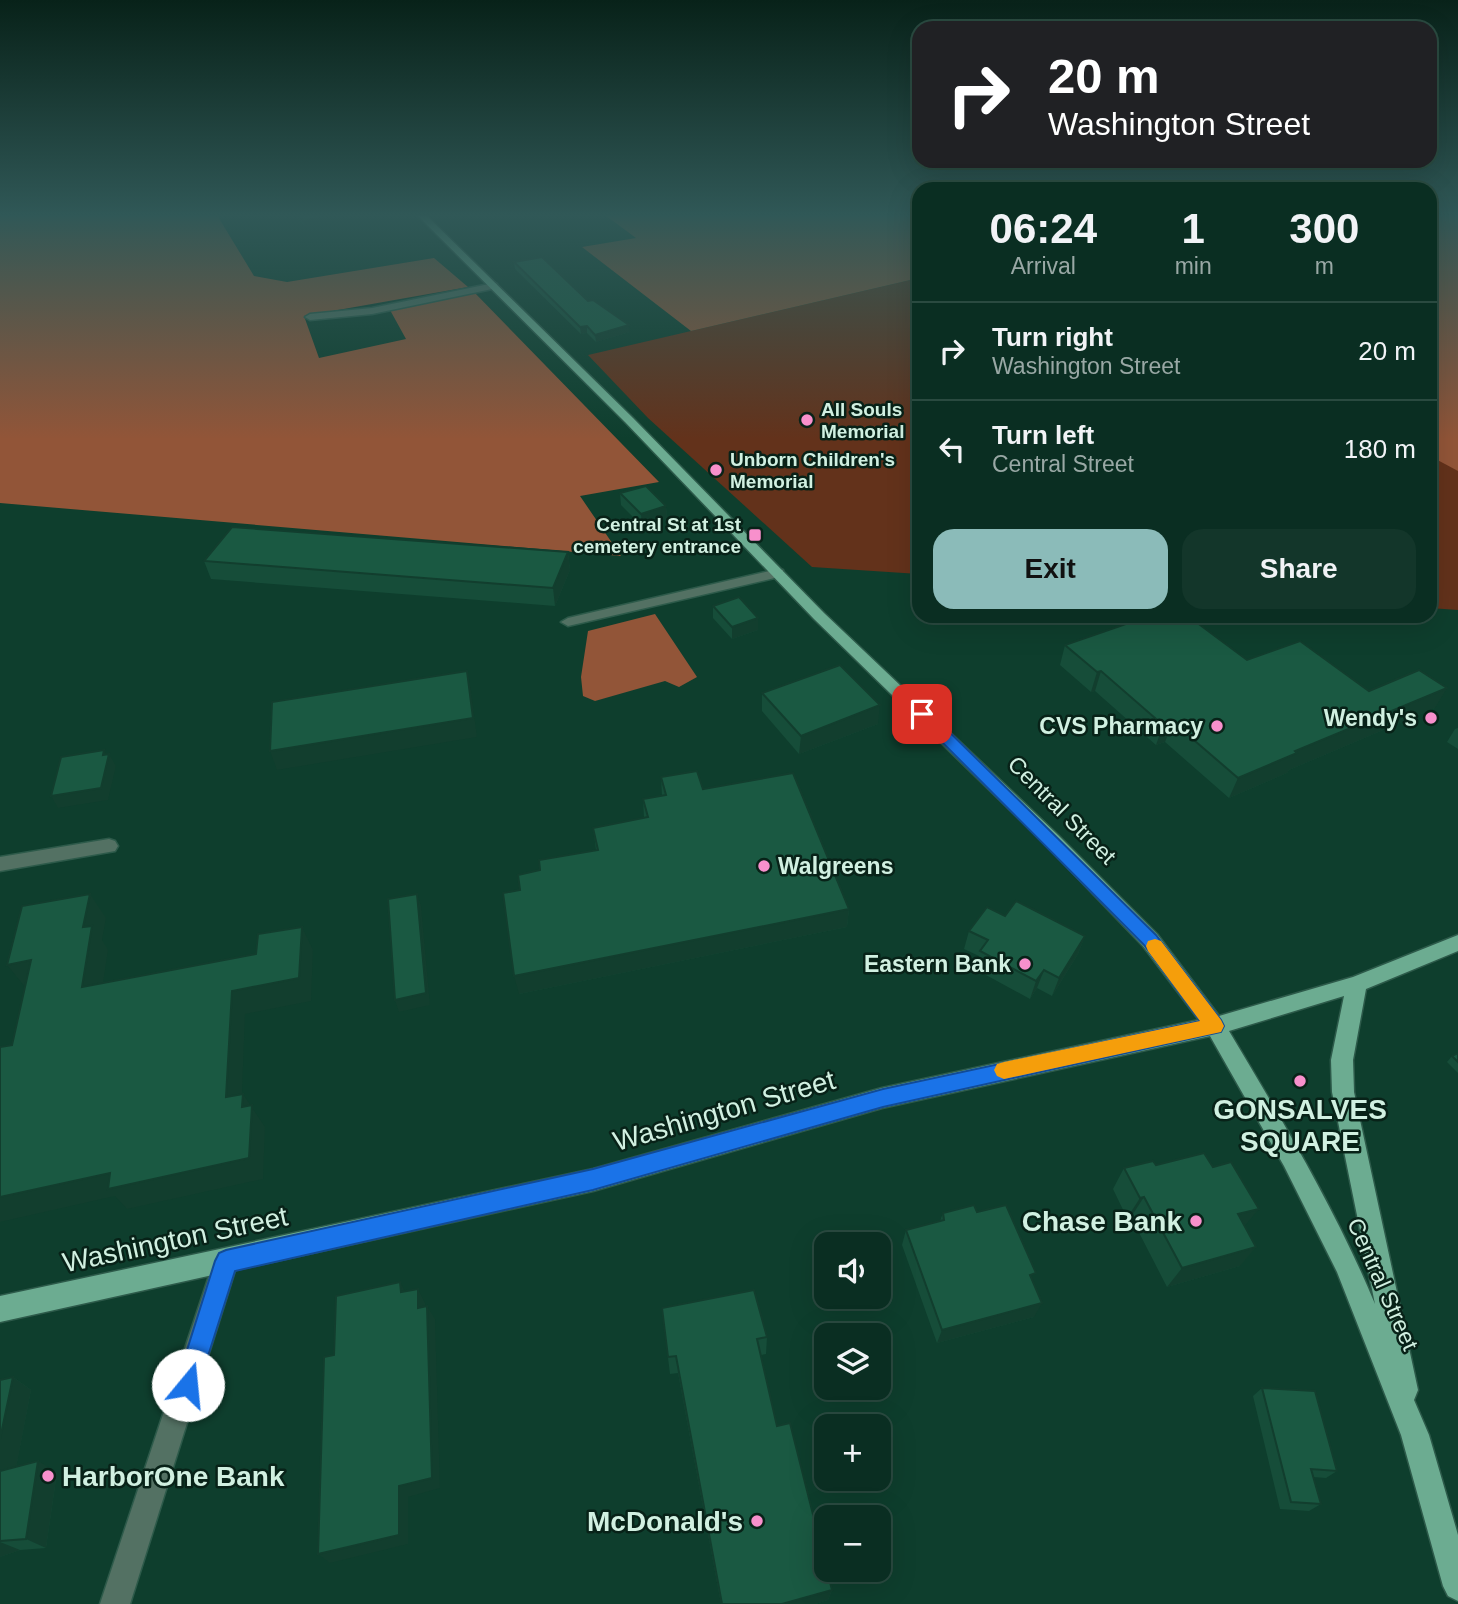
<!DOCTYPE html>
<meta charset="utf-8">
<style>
:root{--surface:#0a2e22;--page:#13362a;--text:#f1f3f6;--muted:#99a8a5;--line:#2a4a40;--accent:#8bbbb9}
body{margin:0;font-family:Arial,sans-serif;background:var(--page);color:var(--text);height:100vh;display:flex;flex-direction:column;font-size:26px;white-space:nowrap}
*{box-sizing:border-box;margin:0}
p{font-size:23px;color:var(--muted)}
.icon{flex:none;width:38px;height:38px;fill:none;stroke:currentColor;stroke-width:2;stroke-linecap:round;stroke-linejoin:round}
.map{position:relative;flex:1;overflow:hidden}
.details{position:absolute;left:912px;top:182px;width:525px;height:441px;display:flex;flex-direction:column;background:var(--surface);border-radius:21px;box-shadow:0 7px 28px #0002,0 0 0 2px var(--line)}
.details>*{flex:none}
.guide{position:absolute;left:912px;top:21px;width:525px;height:147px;border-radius:21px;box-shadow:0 7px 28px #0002,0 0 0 2px var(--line);background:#202124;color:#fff;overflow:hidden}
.tools{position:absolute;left:814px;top:1232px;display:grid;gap:14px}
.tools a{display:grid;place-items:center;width:77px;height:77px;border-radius:14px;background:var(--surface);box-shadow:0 7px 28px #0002,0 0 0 2px var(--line);font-size:35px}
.pin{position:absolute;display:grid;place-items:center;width:60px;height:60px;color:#fff;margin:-30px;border-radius:14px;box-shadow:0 4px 10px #0006}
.me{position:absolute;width:77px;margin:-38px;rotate:17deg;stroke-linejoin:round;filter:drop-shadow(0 0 5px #0008)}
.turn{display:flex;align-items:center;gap:24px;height:147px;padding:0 21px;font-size:32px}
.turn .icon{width:91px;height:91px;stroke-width:2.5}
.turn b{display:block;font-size:49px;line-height:60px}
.eta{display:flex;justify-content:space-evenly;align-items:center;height:119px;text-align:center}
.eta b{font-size:42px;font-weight:700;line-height:49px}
.action{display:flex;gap:14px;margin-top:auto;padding:14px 21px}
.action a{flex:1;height:80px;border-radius:21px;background:var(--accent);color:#111;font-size:28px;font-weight:700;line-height:80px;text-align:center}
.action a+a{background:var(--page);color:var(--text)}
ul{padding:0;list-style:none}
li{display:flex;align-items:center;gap:21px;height:98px;padding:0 21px;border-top:2px solid var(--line)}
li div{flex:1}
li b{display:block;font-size:26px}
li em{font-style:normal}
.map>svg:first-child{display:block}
.green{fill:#63321b}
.forest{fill:#925538}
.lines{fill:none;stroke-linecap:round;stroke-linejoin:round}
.minor-casing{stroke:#2d5a4a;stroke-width:3}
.major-casing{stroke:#2d5a4a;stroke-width:3}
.minor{fill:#537163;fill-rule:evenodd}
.major{fill:#6cac91;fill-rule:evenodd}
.wall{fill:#164d39}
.shaded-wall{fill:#123e2e}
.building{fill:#1a5942;stroke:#123e2e;stroke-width:2}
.route{fill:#1a73e8;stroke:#114b97;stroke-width:2}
.slow{fill:#f59e0b}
.poi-dot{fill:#f890cc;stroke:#082218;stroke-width:2.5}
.labels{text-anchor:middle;stroke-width:5;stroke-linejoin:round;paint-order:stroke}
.far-poi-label{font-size:19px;font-weight:bold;fill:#d1f0e1;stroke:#082218;text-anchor:start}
.poi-label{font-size:23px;font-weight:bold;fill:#d1f0e1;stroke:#082218;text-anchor:end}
.street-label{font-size:23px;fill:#d1f0e1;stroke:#082218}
.near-poi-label{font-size:28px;font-weight:bold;fill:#d1f0e1;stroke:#082218;text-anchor:end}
.near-street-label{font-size:28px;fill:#d1f0e1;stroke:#082218}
</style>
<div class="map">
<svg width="1458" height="1604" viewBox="0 0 1458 1604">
<rect width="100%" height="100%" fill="#0e3e2d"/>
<!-- green -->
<g class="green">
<path d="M1458,233V610L1430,608V235Z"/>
<path d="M919,278V574L812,567L648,418L588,355Z"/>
</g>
<!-- forest -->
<g class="forest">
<path d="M0,215H217L254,276L287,282L434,258L468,287L304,316L319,358L406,339L390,310L473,291L659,482L580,496L621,556L0,503Z"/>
<path d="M605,215H919V278L691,331L582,247L636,238Z"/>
<path d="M1430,215H1458V471L1430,456Z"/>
<path d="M655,614L697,677L679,687L665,681L595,701L583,696L581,677L588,631Z"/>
</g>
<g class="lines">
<defs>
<g id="minor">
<path d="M494,283L497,284V288L372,314L310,320L305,317L310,314L372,308Z"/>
<path d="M778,569L783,570V576L568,626L561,622L568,618Z"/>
<path d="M109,839L115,841L118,846L115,851L0,871V857Z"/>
<path d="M226,1249L235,1252L238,1261L130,1604H100L214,1261L217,1252Z"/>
</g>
<path id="major" d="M417,215H426L633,418L824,613L1058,835L1157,934L1219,1016L1353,977L1458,935V951L1366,989L1353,1060L1354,1092L1418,1390L1414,1400L1429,1435L1458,1535V1601L1448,1596L1443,1586L1401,1435L1337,1272L1284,1166L1210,1036L882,1108L593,1191L0,1322V1296L593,1169L882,1088L1199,1020L1143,946L1046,845L814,619L625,422ZM1344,996L1331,1060L1332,1092L1375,1304C1335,1208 1282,1120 1229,1031Z"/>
</defs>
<!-- minor casing -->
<use href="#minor" class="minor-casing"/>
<!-- major casing -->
<use href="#major" class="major-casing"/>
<!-- minor -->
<use href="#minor" class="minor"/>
<!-- major -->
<use href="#major" class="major"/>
</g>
<!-- wall -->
<g class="wall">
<path d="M296,215H370L305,227Z"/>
<path d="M514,262L588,301L630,332L596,342L587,333L581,334L515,269Z"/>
<path d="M620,493L666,506L667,518L642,526L621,505Z"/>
<path d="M568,552L570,570L555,606L211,579L204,561Z"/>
<path d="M713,606L758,618V630L732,639L713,618Z"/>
<path d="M1065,645L1247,660L1435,708L1289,770L1287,773L1229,798L1165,742L1156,745L1095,691L1091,692L1060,665Z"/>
<path d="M762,693L878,724L799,754L762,711Z"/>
<path d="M1458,728V749L1447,742L1455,729Z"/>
<path d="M661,777L703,789L849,909L847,927L519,994L520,890L540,870L596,850L593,828L644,818L643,799L662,796Z"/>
<path d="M1005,916L1085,936L1078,954L1052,996L1037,988L1030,999L975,969L979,956L964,949L969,931Z"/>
<path d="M1458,1053V1073L1447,1062L1452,1056Z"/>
<path d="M1156,1165L1240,1266L1167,1287L1131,1217L1127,1218L1113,1189L1124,1168Z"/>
<path d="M977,1212L1032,1280L1034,1317L937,1343L902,1245L906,1230L940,1221L943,1213Z"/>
<path d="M662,1308L767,1337L766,1354L761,1355L777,1426L832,1590L828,1600L815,1604H721L678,1373L670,1374Z"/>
<path d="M13,1377L31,1390L16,1467L57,1472L46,1548L20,1550L0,1557V1380Z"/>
<path d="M1262,1388L1337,1471L1326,1478L1313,1477L1321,1504L1309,1511L1280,1509L1253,1396Z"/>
</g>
<!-- shaded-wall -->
<g class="shaded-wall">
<path d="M335,215H370L305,227L303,221Z"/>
<path d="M629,325L630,332L596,342L595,335Z"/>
<path d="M587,326V333L581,334L580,327Z"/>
<path d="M666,506L667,518L642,526L641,514Z"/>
<path d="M568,552L570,570L555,606L553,588Z"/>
<path d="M758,618V630L732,639V627Z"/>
<path d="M467,671L471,690L477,737L277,770L270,751Z"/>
<path d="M1101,671L1095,691L1091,692L1097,672Z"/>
<path d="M1447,688L1435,708L1289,770L1287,773L1229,798L1238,778L1295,751Z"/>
<path d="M880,705L878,724L799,754L801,736Z"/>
<path d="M1173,722L1165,742L1156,745L1163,725Z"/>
<path d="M104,750L108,757L109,754L116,766L108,800L58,808L51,796L103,755Z"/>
<path d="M90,894L106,918L102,940L108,950L99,1010L82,987L83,927Z"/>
<path d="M417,894L421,906L430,1005L399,1012L395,1000Z"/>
<path d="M849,909L847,927L519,994L514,976Z"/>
<path d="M302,927L313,950L311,1001L245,1014L241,1119L226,1097L232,991Z"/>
<path d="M1085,936L1078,954L1052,996L1059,978Z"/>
<path d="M31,960L26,988L7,965Z"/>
<path d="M1044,970L1037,988L1030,999L1036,981Z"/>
<path d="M243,1094L265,1127L263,1179L127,1209L115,1196L0,1222V1197L242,1107Z"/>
<path d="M1144,1197L1131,1217L1127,1218L1140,1198Z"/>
<path d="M1259,1209L1242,1229L1238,1214Z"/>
<path d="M1256,1247L1240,1266L1167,1287L1182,1268Z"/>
<path d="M400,1282L408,1297L401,1292Z"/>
<path d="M418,1289L425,1303L426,1322L418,1308Z"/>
<path d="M1042,1303L1034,1317L937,1343L942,1330Z"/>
<path d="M427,1306L435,1319L440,1488L408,1497V1544L330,1563L318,1554Z"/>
<path d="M13,1377L31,1390L13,1484L0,1477V1439Z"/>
<path d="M38,1461L57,1472L46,1548L26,1539Z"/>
<path d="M0,1542L20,1550L0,1557Z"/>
<path d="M832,1590L828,1600L815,1604H782Z"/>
</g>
<!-- building -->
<g class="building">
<path d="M299,215H335L303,221Z"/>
<path d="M542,257L588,301L593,300L629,325L595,335L587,326L580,327L514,262Z"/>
<path d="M646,486L666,506L641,514L620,493Z"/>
<path d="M232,527L568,552L553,588L204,561Z"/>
<path d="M739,597L758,618L732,627L713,606Z"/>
<path d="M1149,616H1188L1247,660L1300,641L1369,691L1419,670L1447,688L1295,751L1297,753L1238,778L1173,722L1163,725L1101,671L1097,672L1065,645Z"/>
<path d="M840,665L880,705L801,736L762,693Z"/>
<path d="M467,671L473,718L270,751L272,702Z"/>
<path d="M104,750L103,755L109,754L101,788L51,796L61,757Z"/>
<path d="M697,771L703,789L793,773L849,909L514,976L503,893L520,890L518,875L540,870L539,860L598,850L593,828L648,817L643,799L666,795L661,777Z"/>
<path d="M90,894L83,927L92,926L82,987L256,954L258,934L302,927L299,978L232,991L226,1097L243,1094L242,1107L252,1105L249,1158L108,1189L110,1173L0,1197V1047L12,1045L31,960L7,965L22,906Z"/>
<path d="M417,894L426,993L395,1000L388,899Z"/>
<path d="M1016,901L1085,936L1059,978L1044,970L1036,981L980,951L988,940L969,931L987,907L1005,916Z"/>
<path d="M1458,1053V1062L1452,1056Z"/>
<path d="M1204,1153L1213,1167L1231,1162L1259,1209L1238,1214L1256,1247L1182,1268L1144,1197L1140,1198L1124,1168L1153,1161L1156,1165Z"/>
<path d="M974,1205L977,1212L1006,1205L1036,1273L1030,1275L1042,1303L942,1330L906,1230L944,1220L943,1213Z"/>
<path d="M400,1282L401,1292L418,1289V1308L427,1306L432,1478L399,1486V1535L318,1554L324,1357L334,1355L336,1296Z"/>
<path d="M754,1290L767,1337L757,1339L777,1426L790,1423L832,1590L782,1604H722L676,1356L668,1357L662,1308Z"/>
<path d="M13,1377L0,1439V1380Z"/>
<path d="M1262,1388L1315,1391L1337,1471L1311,1469L1321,1504L1291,1502Z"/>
<path d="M38,1461L26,1539L0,1541V1471Z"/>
</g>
<!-- sky -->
<linearGradient id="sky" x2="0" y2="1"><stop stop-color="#082219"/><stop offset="0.49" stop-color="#305857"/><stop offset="1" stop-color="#305857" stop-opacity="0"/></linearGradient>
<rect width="1458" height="439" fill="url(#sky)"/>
<!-- route -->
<path class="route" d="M922,709L927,710L1156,935L1221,1020L1224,1026L1221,1032L883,1107L593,1190L235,1271L196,1394L188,1398L179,1394L176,1385L215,1261L219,1253L226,1250L593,1169L883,1089L1200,1021L1144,945L917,717L914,714Z"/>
<!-- slow -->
<path class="slow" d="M1155,939L1161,941L1221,1020L1224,1026L1221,1032L1004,1079L997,1076L994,1070L997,1064L1004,1062L1200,1021L1148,951L1146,946L1148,941Z"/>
<!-- markers -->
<g class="poi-dot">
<circle cx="807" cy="420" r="7"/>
<circle cx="716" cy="470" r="7"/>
<rect x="748" y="528" width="14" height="14" rx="3.5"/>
<circle cx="1431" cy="718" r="7"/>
<circle cx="1217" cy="726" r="7"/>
<circle cx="764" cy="866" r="7"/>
<circle cx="1025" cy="964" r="7"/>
<circle cx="1300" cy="1081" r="7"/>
<circle cx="1196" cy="1221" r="7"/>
<circle cx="48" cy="1476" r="7"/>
<circle cx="757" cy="1521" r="7"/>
</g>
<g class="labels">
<!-- far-poi labels -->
<g class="far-poi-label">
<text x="821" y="416">All Souls<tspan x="821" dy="22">Memorial</tspan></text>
<text x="730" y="466">Unborn Children's<tspan x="730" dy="22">Memorial</tspan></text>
<text x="741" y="531" text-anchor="end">Central St at 1st<tspan x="741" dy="22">cemetery entrance</tspan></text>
</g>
<!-- poi labels -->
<g class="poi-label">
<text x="1417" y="726">Wendy's</text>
<text x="1203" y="734">CVS Pharmacy</text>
<text x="778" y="874" text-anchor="start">Walgreens</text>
<text x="1011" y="972">Eastern Bank</text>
</g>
<!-- street labels -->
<g class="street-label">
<text transform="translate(1062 810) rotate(45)" y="8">Central Street</text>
<text transform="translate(1383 1284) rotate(66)" y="8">Central Street</text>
</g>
<!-- near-poi labels -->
<g class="near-poi-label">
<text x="1300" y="1119" text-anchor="middle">GONSALVES<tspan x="1300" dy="32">SQUARE</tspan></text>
<text x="1182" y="1231">Chase Bank</text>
<text x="62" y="1486" text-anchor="start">HarborOne Bank</text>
<text x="743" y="1531">McDonald's</text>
</g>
<!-- near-street labels -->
<g class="near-street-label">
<text transform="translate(724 1110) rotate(-16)" y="10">Washington Street</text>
<text transform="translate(175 1239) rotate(-12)" y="10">Washington Street</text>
</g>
</g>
</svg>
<div class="tools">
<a><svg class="icon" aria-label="sound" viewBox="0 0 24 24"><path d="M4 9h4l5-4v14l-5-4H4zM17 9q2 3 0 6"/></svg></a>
<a><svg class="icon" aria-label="layers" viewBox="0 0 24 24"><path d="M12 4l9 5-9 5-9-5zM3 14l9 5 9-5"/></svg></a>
<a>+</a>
<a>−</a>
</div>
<div class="pin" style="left:922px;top:714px;background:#d93025"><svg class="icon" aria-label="arrive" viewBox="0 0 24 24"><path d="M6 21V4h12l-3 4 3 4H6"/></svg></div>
<svg class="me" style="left:188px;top:1385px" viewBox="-20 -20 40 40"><circle r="19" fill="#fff"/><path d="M0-13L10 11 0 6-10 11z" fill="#1a73e8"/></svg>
<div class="guide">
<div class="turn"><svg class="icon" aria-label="right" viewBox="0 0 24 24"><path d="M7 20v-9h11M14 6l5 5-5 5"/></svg><div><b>20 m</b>Washington Street</div></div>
</div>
<section class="details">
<div class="eta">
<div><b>06:24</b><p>Arrival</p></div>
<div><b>1</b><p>min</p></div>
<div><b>300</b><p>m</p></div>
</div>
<ul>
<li><svg class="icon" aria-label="right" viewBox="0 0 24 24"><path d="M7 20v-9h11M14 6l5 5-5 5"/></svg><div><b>Turn right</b><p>Washington Street</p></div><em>20 m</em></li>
<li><svg class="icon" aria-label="left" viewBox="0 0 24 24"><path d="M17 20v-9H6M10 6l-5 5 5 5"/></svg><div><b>Turn left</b><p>Central Street</p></div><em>180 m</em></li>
</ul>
<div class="action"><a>Exit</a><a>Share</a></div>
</section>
</div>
